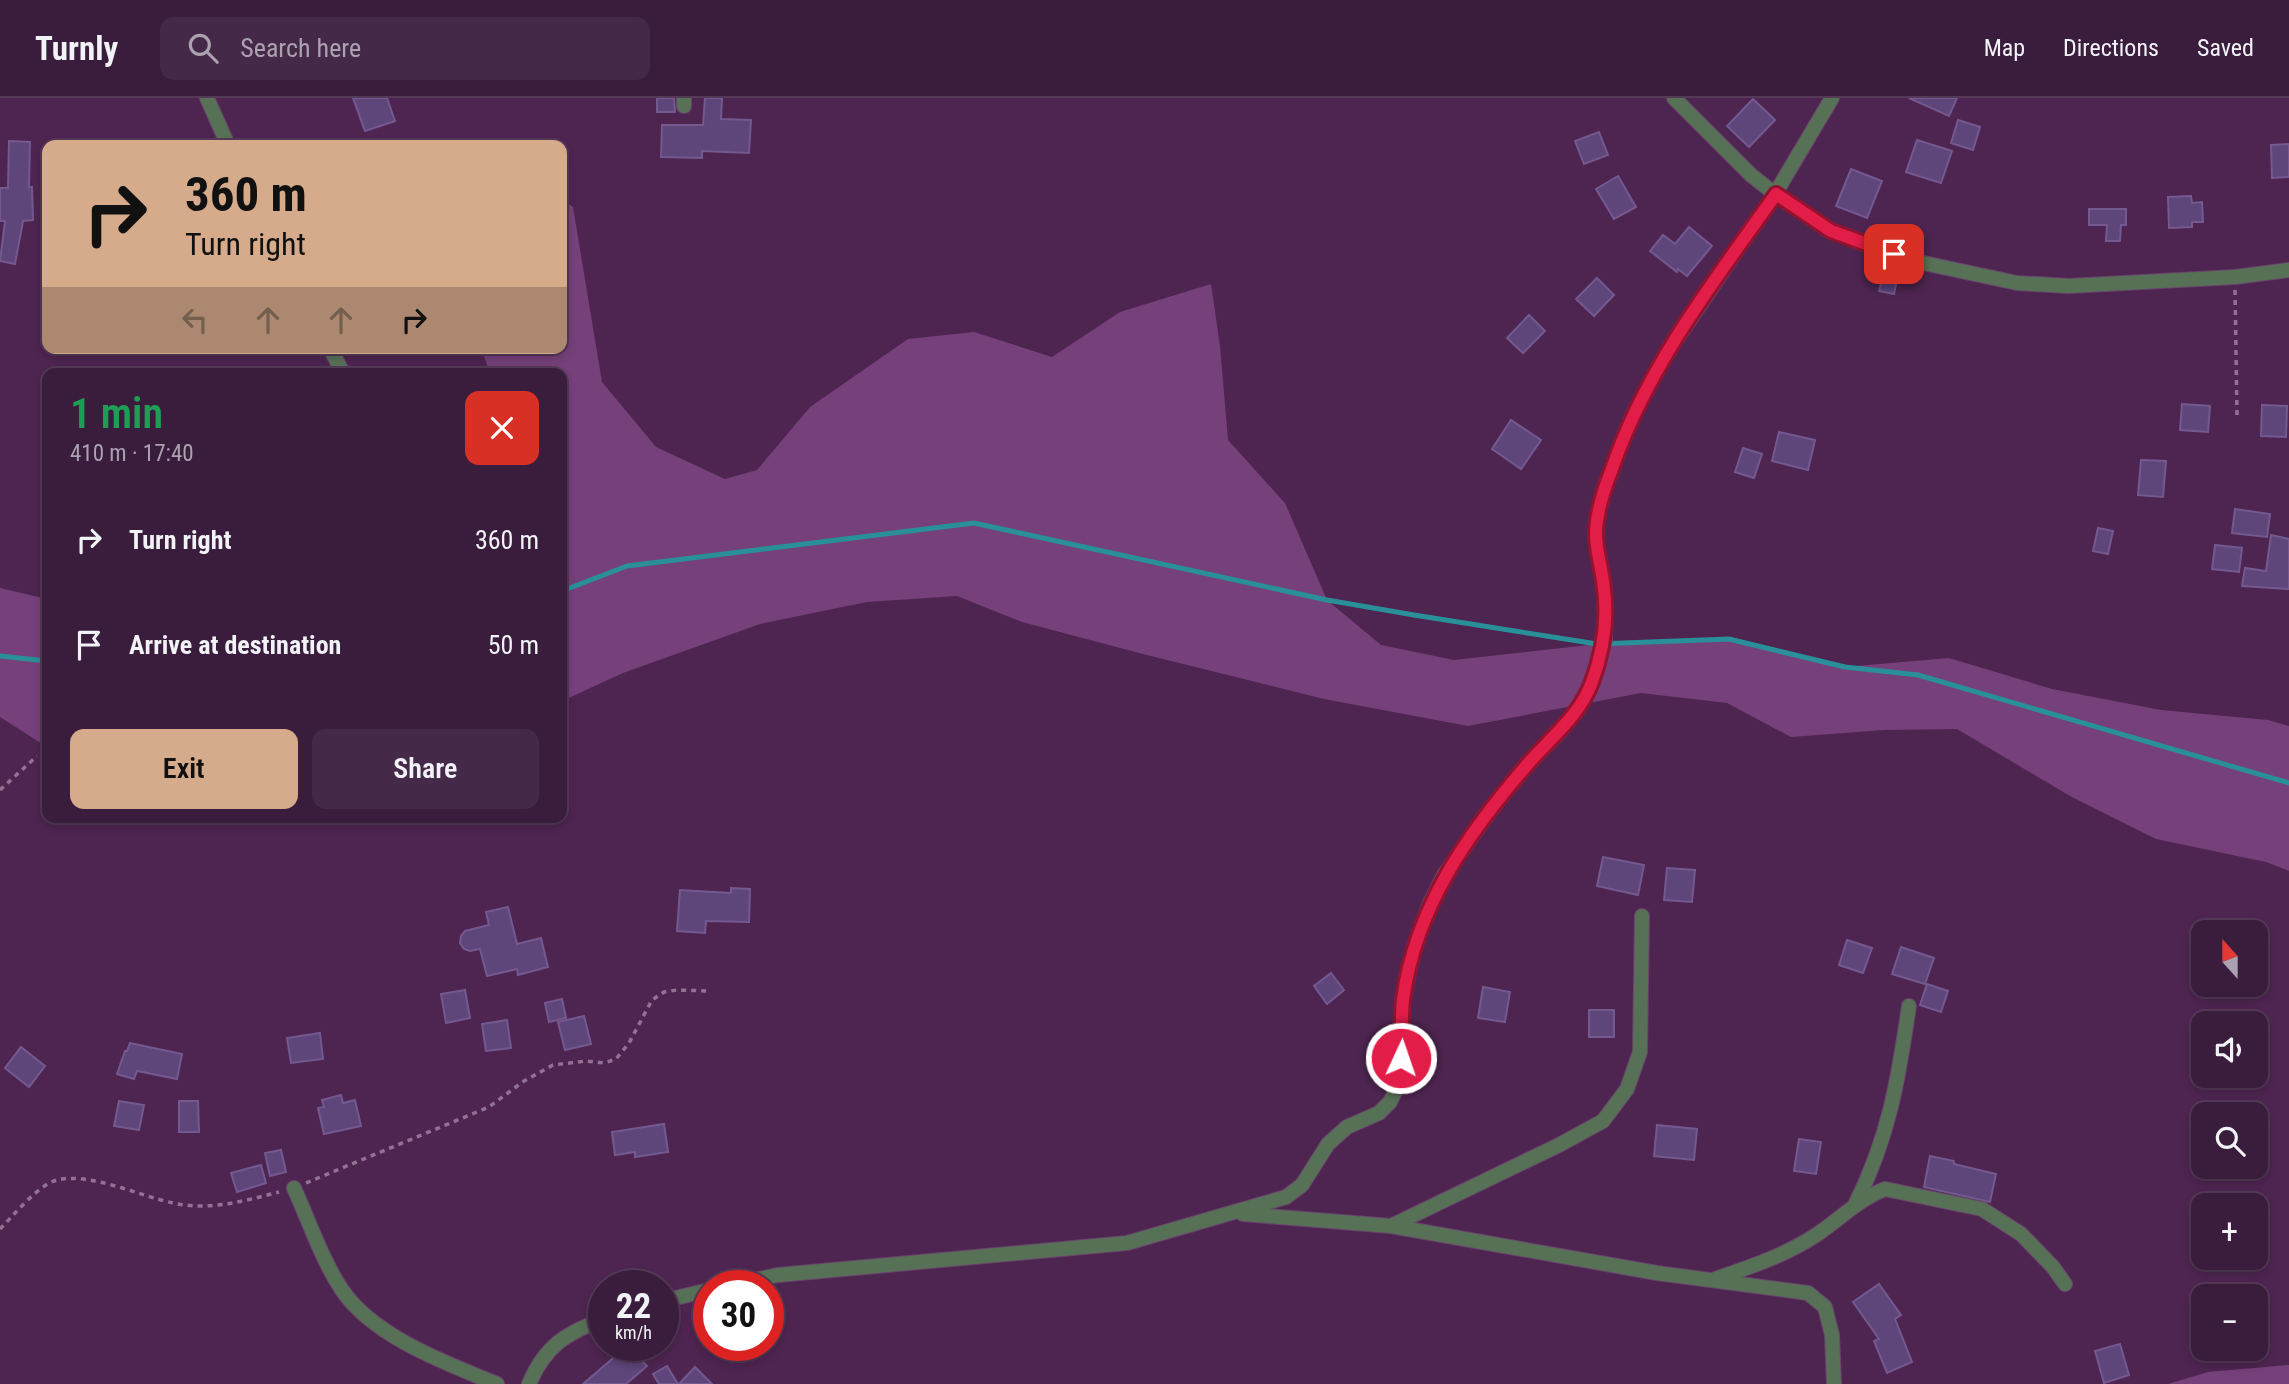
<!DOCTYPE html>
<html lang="en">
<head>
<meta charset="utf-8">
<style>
  body { margin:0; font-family:"Roboto Condensed",sans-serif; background:#452948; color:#f1f3f6; height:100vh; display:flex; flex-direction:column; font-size:26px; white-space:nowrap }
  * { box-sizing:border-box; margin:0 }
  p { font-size:23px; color:#aba1b0 }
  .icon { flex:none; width:38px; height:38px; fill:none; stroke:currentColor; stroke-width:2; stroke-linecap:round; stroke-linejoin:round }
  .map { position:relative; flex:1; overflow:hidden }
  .side { position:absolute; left:42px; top:270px; width:525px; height:455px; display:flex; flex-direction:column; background:#3a1c3d; border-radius:14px; box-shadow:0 4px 10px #0003,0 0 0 2px #543a57 }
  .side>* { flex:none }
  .top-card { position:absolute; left:42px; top:42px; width:525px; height:214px; border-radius:14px; box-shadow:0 4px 10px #0003,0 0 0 2px #543a57; background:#d6ab8b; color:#111; overflow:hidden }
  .needle { width:46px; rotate:339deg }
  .fabs { position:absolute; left:2191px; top:822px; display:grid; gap:14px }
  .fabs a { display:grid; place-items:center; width:77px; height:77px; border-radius:14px; background:#3a1c3d; box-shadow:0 4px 10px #0003,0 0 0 2px #543a57; font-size:35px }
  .speed { position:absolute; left:588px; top:1172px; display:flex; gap:14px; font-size:35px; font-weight:700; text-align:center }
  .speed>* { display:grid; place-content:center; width:91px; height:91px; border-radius:50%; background:#3a1c3d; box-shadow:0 4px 10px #0003,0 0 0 2px #543a57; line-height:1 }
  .speed small { font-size:18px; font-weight:400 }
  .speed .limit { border:10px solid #d22; background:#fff; color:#111 }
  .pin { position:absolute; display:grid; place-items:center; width:60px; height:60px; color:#fff; margin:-30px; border-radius:14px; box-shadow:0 4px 10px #0006 }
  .me { position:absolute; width:77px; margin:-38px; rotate:3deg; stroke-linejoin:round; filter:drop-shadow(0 0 5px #0008) }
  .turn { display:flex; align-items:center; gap:24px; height:147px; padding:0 28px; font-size:32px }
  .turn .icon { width:91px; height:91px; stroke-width:2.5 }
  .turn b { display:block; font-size:49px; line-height:60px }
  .lanes { display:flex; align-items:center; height:66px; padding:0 28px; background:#0003; justify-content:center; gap:35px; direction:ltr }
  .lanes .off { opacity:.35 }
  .round { display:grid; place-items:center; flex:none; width:74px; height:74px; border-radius:14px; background:#452948 }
  .head { display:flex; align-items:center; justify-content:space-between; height:119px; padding:0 28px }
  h1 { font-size:42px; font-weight:600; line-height:52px; color:#1e9e55 }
  .button { display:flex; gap:14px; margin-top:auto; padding:14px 28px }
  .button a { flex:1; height:80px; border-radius:14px; background:#d6ab8b; color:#111; font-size:28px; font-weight:600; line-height:80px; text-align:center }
  .button a+a { background:#452948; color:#f1f3f6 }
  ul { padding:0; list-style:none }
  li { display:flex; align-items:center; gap:21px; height:105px; padding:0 28px }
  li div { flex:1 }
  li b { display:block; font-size:26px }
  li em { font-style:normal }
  header { display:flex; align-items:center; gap:42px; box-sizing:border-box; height:98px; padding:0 35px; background:#3a1c3d; border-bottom:2px solid #543a57 }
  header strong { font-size:33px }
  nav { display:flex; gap:38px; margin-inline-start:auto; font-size:24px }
  .search { width:490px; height:63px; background:#452948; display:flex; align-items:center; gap:18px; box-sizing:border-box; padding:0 24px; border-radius:14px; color:#aba1b0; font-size:26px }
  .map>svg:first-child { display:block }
  .green { fill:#76407a }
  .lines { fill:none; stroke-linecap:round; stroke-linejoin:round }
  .stream { stroke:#29909a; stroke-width:5 }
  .building { fill:#5e457a; stroke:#735990; stroke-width:2 }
  .minor-casing { stroke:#69436c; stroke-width:16 }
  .path { stroke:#927194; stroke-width:3.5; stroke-dasharray:5 5; stroke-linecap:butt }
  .minor { stroke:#577157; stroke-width:14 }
  .route-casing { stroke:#92132f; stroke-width:18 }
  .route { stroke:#e11d48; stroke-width:12 }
</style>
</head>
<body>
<header>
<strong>Turnly</strong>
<div class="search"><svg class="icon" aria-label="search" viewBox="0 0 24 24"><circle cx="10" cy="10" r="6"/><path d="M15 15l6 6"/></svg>Search here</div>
<nav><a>Map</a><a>Directions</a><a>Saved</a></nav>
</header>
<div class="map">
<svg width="2289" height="1286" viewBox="0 0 2289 1286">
  <rect width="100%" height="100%" fill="#4e2551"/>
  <g class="green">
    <path d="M562,101L573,109L602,284L656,349L725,381L757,372L810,309L908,241L974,234L1052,259L1120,214L1211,186L1220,248L1228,342L1285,405L1327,502L1381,547L1454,562L1597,546L1729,541L1845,569L1949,560L2052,591L2161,612L2268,622L2289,628V773L2266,764L2156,741L2070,698L1957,631L1884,632L1791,639L1727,605L1641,595L1468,628L1324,601L1143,556L1022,524L957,498L867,504L760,526L623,575L562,603V275H490L481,250H562Z"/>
    <path d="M0,490L47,501V649L0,619Z"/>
    <path d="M2289,1267V1286H2168L2208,1274Z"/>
  </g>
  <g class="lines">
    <g class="stream">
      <path d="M562,493L627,468L974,425L1327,502L1414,517L1597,546L1729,541L1845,569L1918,577L2289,685"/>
      <path d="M0,558L47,563"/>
    </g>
  </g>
  <g class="building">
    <path d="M353,0H387L395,23L365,33Z"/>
    <path d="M657,0H674L675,14H657Z"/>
    <path d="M705,0H722L721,21L751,22L749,55L702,53V60L661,59L662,27H703Z"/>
    <path d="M1909,0H1957L1949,18Z"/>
    <path d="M1753,1L1775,22L1749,49L1727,28Z"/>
    <path d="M1958,22L1980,29L1973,52L1951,45Z"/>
    <path d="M1599,34L1608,57L1584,66L1575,43Z"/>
    <path d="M1917,42L1952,53L1941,85L1906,74Z"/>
    <path d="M9,43L30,44L29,89H32L33,122L23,123L15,166L0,163L5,123H0V90H8Z"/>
    <path d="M2289,46V79L2272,80L2271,47Z"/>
    <path d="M1851,71L1882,83L1867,120L1836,108Z"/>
    <path d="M1618,78L1636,109L1614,121L1596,91Z"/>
    <path d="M2191,98L2192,105L2202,104L2203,124H2192V129L2169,130L2168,99Z"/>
    <path d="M2089,111H2126V127H2121L2120,143H2106L2107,127H2089Z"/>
    <path d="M1689,129L1712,148L1687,178L1678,171L1677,174L1650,153L1663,137L1675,146Z"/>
    <path d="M1883,178L1897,182L1894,196L1879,193Z"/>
    <path d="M1597,180L1614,197L1594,218L1576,201Z"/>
    <path d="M1529,217L1545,233L1523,255L1507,240Z"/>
    <path d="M2182,306L2210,308L2208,334L2180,332Z"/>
    <path d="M2262,307L2287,308L2286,339L2261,338Z"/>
    <path d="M1511,322L1541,342L1521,371L1492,351Z"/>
    <path d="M1779,334L1815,342L1808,372L1772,363Z"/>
    <path d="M1743,350L1762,356L1754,380L1735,374Z"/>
    <path d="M2141,362L2166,363L2163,399L2138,397Z"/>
    <path d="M2235,411L2270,416L2267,439L2232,435Z"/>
    <path d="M2098,430L2113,433L2108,456L2093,453Z"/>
    <path d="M2271,437L2289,441V491L2242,488L2245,470L2266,473Z"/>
    <path d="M2215,447L2242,450L2239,474L2212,471Z"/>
    <path d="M1603,759L1644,767L1638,797L1597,788Z"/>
    <path d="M1667,770L1695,772L1692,804L1664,802Z"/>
    <path d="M731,790L750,791L749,824L706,823L705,835L677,833L680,792L731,795Z"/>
    <path d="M508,809L517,846L541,840L548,869L518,877L517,871L487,878L480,851L470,853L464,851L460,845L461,838L465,833L489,827L486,814Z"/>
    <path d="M1847,842L1872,850L1863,875L1839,867Z"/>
    <path d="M1901,849L1934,860L1925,886L1892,876Z"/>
    <path d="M1331,875L1344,892L1327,906L1314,888Z"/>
    <path d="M1927,886L1948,893L1941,914L1920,907Z"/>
    <path d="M1483,889L1510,894L1505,924L1478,920Z"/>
    <path d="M465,892L470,920L446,925L441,896Z"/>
    <path d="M562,901L566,920L549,924L545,905Z"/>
    <rect x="1589" y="912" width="25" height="27"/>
    <path d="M584,918L591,946L565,952L558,924Z"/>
    <path d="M507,922L511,950L486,953L482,926Z"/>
    <path d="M320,935L323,961L291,965L287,940Z"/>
    <path d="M130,945L182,956L177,981L137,973L134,981L117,976L125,953H127Z"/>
    <path d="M21,949L45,968L29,989L5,970Z"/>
    <path d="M341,997L343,1005L355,1002L361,1028L324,1036L318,1010L324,1009L322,1002Z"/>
    <path d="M119,1003L144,1007L139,1032L114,1028Z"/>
    <path d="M179,1003H198L199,1034H179Z"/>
    <path d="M664,1026L668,1054L635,1059V1054L615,1057L612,1034Z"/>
    <path d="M1657,1027L1697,1031L1694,1062L1654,1058Z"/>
    <path d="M1799,1041L1821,1044L1816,1076L1794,1073Z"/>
    <path d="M281,1052L286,1074L270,1078L265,1055Z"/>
    <path d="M1930,1058L1954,1063V1066L1996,1076L1990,1104L1924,1089Z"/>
    <path d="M261,1067L266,1085L237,1094L231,1075Z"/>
    <path d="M1879,1186L1901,1217L1895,1221L1912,1264L1887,1275L1874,1243L1879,1241L1853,1204Z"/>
    <path d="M2120,1246L2129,1277L2104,1285L2095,1253Z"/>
    <path d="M627,1248L647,1268L626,1286H583Z"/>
    <path d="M667,1268L678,1286H659L653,1276Z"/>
    <path d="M695,1269L712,1286H679Z"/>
  </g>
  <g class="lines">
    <defs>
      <g id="minor">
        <path d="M207,0L228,47"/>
        <path d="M684,0V8"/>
        <path d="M1674,0L1751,77L1775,96L1831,133L1914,163L2017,185L2069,188L2235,179L2289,172"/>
        <path d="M330,250L343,275"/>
        <path d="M294,1090C309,1123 322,1162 342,1192C374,1239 446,1265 497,1286"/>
        <path d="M1855,1107C1889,1039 1898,983 1909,908"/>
        <path d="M1243,1116L1391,1128L1657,1175L1808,1195L1825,1209L1832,1237L1834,1286"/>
        <path d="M1391,1128L1559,1047L1603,1023L1627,991L1640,954L1642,818"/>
        <path d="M1715,1181C1750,1169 1786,1157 1816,1137C1840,1121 1859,1101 1885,1091L1982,1111L2021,1136L2053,1169L2065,1186"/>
        <path d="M727,1188L778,1177L1127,1145L1286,1099L1302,1087L1328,1046L1347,1029L1379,1015L1390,1004L1397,990L1401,960L1403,901L1417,840L1430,805L1444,777L1498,703L1528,666L1557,637L1578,611L1592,586L1605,541L1604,491L1598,459L1596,425L1603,394L1630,323L1660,266L1775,96L1832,0"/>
        <path d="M663,1203L709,1192"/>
        <path d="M529,1286C545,1248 566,1235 604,1221"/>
      </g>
    </defs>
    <use href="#minor" class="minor-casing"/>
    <g class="path">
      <path d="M2235,192L2237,317"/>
      <path d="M0,692L37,658"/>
      <path d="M306,1085L489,1009L524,983L553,967L586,963L604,965L616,961L629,945L652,902L664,894L677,892L708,893"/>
      <path d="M0,1131C14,1117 38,1087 57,1082C90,1074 140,1098 173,1105C210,1113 244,1103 279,1094"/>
    </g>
    <use href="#minor" class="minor"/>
  </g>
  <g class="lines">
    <defs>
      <path id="route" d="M1401,960C1402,941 1401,921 1403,902C1415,810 1468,735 1527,667C1550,640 1579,619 1592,584C1603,554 1608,523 1604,491C1602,468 1593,445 1597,423C1600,400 1609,379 1617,357C1653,261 1717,179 1776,96L1831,133L1894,156"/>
    </defs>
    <use href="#route" class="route-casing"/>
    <use href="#route" class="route"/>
  </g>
</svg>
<div class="fabs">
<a><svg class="needle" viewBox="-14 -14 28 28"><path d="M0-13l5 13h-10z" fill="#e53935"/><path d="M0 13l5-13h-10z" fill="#aba1b0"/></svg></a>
<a><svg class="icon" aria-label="sound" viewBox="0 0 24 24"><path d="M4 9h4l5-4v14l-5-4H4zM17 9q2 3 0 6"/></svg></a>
<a><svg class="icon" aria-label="search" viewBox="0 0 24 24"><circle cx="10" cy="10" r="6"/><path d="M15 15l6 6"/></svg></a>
<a>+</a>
<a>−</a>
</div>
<div class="speed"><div>22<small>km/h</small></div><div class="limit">30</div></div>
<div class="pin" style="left:1894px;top:156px;background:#d93025"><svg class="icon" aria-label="arrive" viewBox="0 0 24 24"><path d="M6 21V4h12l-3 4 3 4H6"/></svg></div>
<svg class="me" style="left:1401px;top:960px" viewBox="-20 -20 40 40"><circle r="17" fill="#e11d48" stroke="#fff" stroke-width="3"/><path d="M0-11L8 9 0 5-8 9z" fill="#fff"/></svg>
<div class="top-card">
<div class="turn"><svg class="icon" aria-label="right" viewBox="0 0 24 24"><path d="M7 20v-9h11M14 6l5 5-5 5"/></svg><div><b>360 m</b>Turn right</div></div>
<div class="lanes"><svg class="icon off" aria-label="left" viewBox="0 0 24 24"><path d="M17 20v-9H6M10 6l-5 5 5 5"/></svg><svg class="icon off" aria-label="ahead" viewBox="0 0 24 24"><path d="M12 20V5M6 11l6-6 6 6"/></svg><svg class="icon off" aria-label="ahead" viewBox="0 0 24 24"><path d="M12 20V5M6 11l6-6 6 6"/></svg><svg class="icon" aria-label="right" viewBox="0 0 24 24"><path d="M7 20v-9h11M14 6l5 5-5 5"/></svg></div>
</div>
<section class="side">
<div class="head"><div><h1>1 min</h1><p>410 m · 17:40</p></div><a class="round" style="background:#d93025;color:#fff"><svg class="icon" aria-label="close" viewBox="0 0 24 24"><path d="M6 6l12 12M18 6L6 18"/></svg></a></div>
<ul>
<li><svg class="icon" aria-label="right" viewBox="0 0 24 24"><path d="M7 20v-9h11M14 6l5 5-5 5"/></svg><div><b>Turn right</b></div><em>360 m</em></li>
<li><svg class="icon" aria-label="arrive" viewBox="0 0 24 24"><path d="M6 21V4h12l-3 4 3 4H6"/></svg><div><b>Arrive at destination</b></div><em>50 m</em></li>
</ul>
<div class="button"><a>Exit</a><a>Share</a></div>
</section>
</div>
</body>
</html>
